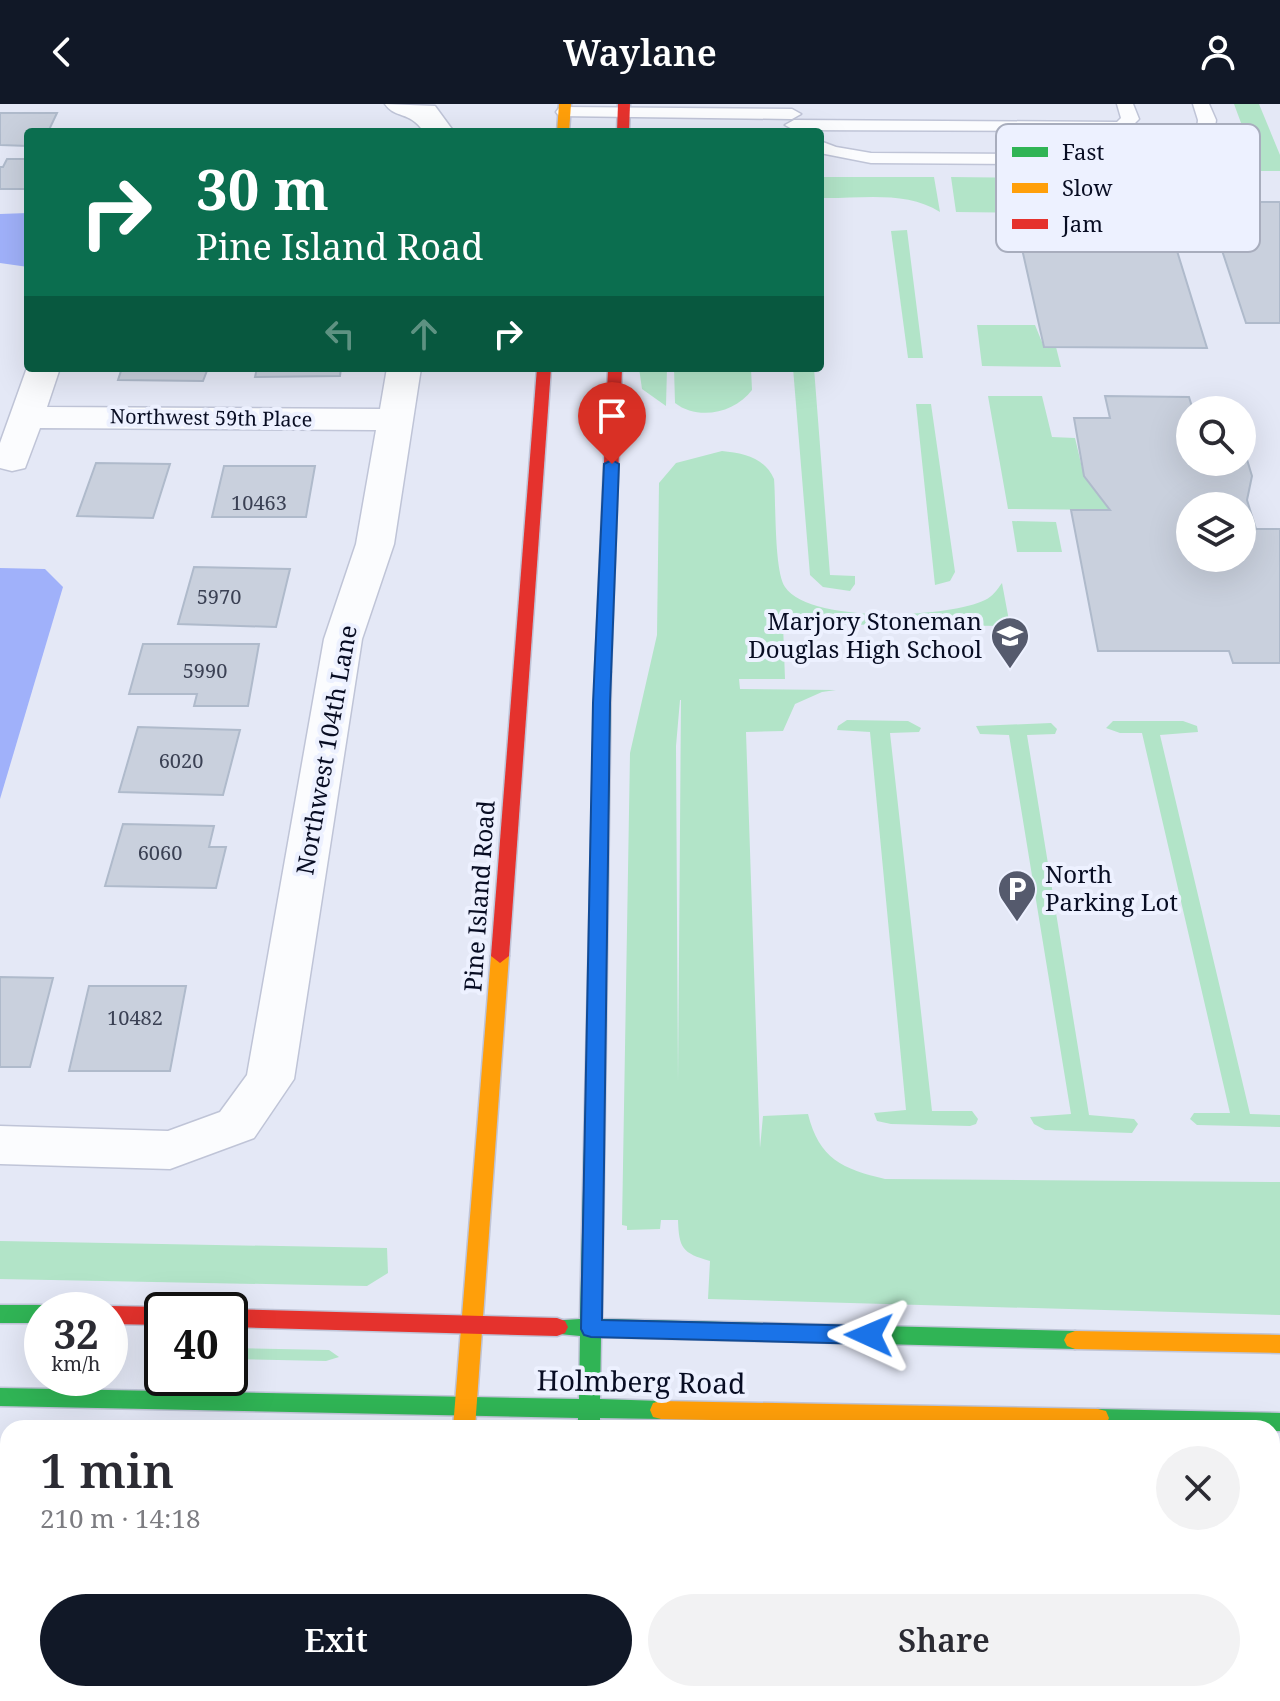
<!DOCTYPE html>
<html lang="en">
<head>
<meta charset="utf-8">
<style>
  body { margin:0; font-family:"Noto Serif",serif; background:#f2f2f3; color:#2b2b33; height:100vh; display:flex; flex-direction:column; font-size:30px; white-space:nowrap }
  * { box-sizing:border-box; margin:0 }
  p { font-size:26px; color:#7c7c81 }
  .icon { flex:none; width:44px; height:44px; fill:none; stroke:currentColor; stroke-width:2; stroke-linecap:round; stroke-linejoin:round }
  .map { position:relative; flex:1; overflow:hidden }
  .drawer { position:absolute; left:0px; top:1316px; width:1280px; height:282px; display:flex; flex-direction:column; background:#fff; border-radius:24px 24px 0 0; box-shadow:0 8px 32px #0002 }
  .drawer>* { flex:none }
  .banner { position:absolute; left:24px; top:24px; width:800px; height:244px; border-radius:8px; box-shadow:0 8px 32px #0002; background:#0b6e4f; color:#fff; overflow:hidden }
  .controls { position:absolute; left:1176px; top:292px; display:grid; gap:16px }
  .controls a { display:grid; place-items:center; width:80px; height:80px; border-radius:50%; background:#fff; box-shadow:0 8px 32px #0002; font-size:40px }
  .speed { position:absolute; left:24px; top:1188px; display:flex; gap:16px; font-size:40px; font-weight:700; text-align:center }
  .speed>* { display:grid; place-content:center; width:104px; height:104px; border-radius:50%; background:#fff; box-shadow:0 8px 32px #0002; line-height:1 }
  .speed small { font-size:20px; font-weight:400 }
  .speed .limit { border:4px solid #111; border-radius:12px; background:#fff; color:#111 }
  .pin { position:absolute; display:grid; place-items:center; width:68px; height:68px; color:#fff; margin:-82px -34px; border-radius:50% 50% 50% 0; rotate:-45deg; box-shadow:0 0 8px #0007 }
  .pin .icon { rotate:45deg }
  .me { position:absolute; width:88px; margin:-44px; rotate:271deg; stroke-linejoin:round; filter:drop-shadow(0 0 6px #0008) }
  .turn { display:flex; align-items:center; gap:28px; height:168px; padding:0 40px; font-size:36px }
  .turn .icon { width:104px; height:104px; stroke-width:2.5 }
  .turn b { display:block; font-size:56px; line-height:68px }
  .lanes { display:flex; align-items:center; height:76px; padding:0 40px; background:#0003; justify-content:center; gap:40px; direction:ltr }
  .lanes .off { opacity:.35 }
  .round { display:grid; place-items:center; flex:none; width:84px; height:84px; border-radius:42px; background:#f2f2f3 }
  .overview { display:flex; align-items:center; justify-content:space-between; height:136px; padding:0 40px }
  h1 { font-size:48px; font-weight:600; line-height:60px }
  .cta { display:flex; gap:16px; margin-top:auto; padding:16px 40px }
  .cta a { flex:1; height:92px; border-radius:48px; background:#111827; color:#fff; font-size:32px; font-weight:600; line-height:92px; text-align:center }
  .cta a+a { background:#f2f2f3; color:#2b2b33 }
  header { display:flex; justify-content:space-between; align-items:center; height:104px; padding:0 40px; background:#111827; color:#fff; font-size:36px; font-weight:600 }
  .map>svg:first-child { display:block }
  .green { fill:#b2e4c8; fill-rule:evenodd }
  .water { fill:#a0b1fa }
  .building { fill:#c9d0dd; stroke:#afbacb; stroke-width:2; fill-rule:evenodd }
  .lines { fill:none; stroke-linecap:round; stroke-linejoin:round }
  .lane-casing { stroke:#bfc4d7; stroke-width:3 }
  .street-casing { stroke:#bfc4d7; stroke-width:3 }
  .fast-casing { stroke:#bfc4d7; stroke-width:3 }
  .slow-casing { stroke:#bfc4d7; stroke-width:3 }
  .jam-casing { stroke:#bfc4d7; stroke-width:3 }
  .lane { fill:#fbfcfe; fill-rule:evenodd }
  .street { fill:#fbfcfe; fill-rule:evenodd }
  .fast { fill:#30b455; fill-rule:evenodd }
  .slow { fill:#ff9f0a; fill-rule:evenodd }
  .jam { fill:#e5322d; fill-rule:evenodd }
  .route { fill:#1a73e8; stroke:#114b97; stroke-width:2 }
  .labels { text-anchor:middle; stroke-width:8; stroke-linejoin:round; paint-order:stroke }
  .far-street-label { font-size:20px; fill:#080d23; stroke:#edf1ff }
  .number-label { font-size:20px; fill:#3b4154 }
  .poi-label { font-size:24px; fill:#080d23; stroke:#edf1ff; text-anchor:end }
  .street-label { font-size:24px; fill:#080d23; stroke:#edf1ff }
  .near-street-label { font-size:28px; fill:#080d23; stroke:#edf1ff }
  .key { fill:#edf1ff; stroke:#a8adbd; stroke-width:2 }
  .key-label { font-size:22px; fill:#080d23 }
</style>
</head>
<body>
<header><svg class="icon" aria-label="back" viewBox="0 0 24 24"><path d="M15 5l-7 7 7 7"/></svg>Waylane<svg class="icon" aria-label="person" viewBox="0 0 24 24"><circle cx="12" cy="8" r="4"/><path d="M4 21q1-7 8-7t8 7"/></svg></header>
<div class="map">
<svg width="1280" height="1597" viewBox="0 0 1280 1597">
  <rect width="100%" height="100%" fill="#e4e8f6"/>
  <g class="green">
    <path d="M1234,0H1259L1280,51V67H1238L1249,98L1184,99L1174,68C1202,68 1228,59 1244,35V27Z"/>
    <path d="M820,73H934L940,108C906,86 859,95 820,94Z"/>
    <path d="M951,73L1037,74L1045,109L956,108Z"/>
    <path d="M907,126L923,254H908L891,127Z"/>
    <path d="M977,221H1035L1044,243H1056L1061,263L982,262Z"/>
    <path d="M639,264H667L666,302L642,285Z"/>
    <path d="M674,264H751L752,286C735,309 698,317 675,299Z"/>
    <path d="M793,264H814L830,471L855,472V480L850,487L823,483L810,471Z"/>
    <path d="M988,292H1042L1052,333L1075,334L1084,372L1110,406L1008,405Z"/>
    <path d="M916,300H931L955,468L950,477L935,481Z"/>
    <path d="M722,347C744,349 765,354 774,375C776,398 774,467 785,483C809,520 949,514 985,496C992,493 997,486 1002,479L1010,522L783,520L785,575H739L740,585L836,586L822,588L795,600L783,627L746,628L760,1044L763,1012L808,1010C819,1055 843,1065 885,1075L1280,1078V1211L708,1195L710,1157C682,1149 679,1144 678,1116H661L660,1125L627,1126V1122L622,1121L630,649L657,531L659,379L676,359ZM680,596H681L678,979L676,642Z"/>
    <path d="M1012,417L1056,418L1062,448H1017Z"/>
    <path d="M847,616L908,617L921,624L919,628L890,629L932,1007H972L978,1015L976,1020L970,1022L891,1020L877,1017L874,1009L906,1006L870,628L837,626L838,622Z"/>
    <path d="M1113,617H1183L1197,622L1198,628L1160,631L1250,1010L1280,1011V1023L1197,1021L1190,1015L1194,1009H1230L1142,629H1120L1106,624Z"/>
    <path d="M1051,619L1057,625L1055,630L1027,631L1089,1011L1134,1015L1138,1020L1132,1029L1045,1026L1034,1020L1030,1013L1071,1010L1009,631L980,630L976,622Z"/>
    <path d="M0,1137L387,1144L388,1169L367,1182L0,1175Z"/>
    <path d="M230,1244L329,1246L339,1253L326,1257L230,1255Z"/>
  </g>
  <g class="water">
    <path d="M28,109V163L0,159V110Z"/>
    <path d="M0,464L45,465L63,483L0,695Z"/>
  </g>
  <g class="building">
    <path d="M0,9H57L48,28H28V42L0,41Z"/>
    <path d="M7,55H28V85H0V63H3Z"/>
    <path d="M1206,98H1280V219H1246Z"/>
    <path d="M1165,108L1207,244L1044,243L1014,109Z"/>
    <path d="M122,264H208L203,277L118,276Z"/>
    <path d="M257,264H341L340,272L255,273Z"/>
    <path d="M1105,292L1189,293L1193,306H1190V358H1242V339L1252,372L1247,396L1256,425H1280V559H1233L1229,547H1098L1071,406H1110L1084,372L1074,314H1110ZM1190,402H1242V454H1190Z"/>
    <path d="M96,359L170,360L153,414L77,412Z"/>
    <path d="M224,362H315L306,413H212Z"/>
    <path d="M194,463L290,465L276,523L178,520Z"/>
    <path d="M143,540H259L248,602H194L197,590H129Z"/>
    <path d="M138,623L240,626L223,691L119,688Z"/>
    <path d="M123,720L214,722L209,743H226L216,784L105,782Z"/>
    <path d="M0,873L53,874L30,963H0Z"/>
    <path d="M89,882H186L170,967H69Z"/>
  </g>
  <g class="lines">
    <defs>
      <g id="lane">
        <path d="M1117,0H1133L1139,15L1127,27L794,26L785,21L794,16L1117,18L1121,14Z"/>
        <path d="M1193,0H1209L1216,16L1213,36L1194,51L1159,61L871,59L820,49V37L836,43L871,49L1158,51L1182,43L1196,34L1198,16Z"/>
        <path d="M565,3L792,5L801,10L792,15L559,12L556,8L559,4Z"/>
      </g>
      <g id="street">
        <path d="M385,0L435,2L454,28H424C409,6 395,15 385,0Z"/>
        <path d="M28,261V264H60L47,303L380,305L387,264H421L394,440L362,535L294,975L254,1034L170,1065L0,1060V1022L168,1027L220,1008L247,971L324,535L356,440L376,326L40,324L25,364L12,367L0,364V339Z"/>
      </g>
      <g id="fast">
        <path d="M603,563L611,568L602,1215L1075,1227L1083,1230L1086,1236L1083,1242L1075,1245L601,1233L600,1295L661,1297L669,1299L672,1306L669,1313L661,1315L600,1314V1324H578V1314L0,1302V1284L579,1295L580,1232L549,1229L546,1223L549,1217L580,1215L595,568Z"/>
        <path d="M0,1201H42L51,1206H42V1219H0Z"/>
        <path d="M1098,1305L1280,1309V1327H1272V1324L1098,1323L1090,1321L1087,1314L1090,1307Z"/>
        <rect x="569" y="1590" width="24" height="7"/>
      </g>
      <g id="slow">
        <path d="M559,0H571L569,28H557Z"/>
        <path d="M500,845L509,852L475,1324H453L491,852Z"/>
        <path d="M1075,1227L1280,1231V1249L1075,1245L1067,1242L1064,1236L1067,1230Z"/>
        <path d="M661,1297L1098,1305L1106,1307L1109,1314L1106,1321L1098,1323L661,1315L653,1313L650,1306L653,1299Z"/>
        <path d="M435,1590H459L458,1597H434Z"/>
      </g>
      <g id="jam">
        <path d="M618,0H630L629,28H617Z"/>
        <path d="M537,264H551L509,852L500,859L491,852Z"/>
        <path d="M608,264H622L611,568L603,573L595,568Z"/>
        <path d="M110,1202L162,1203L170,1206H162V1221L110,1220V1206H102Z"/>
        <path d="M230,1205L557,1214L565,1217L568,1223L565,1229L557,1232L230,1223Z"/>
      </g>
    </defs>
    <use href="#lane" class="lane-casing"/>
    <use href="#street" class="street-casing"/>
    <use href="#fast" class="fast-casing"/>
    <use href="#slow" class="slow-casing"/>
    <use href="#jam" class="jam-casing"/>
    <use href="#lane" class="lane"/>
    <use href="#street" class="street"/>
    <use href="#fast" class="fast"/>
    <use href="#slow" class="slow"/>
    <use href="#jam" class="jam"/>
  </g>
  <path class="route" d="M612,356L619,360L610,599L602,1216L869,1222L876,1225L880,1231L876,1238L869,1240L591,1233L584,1231L581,1225L593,599L604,360Z"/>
  <defs>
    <symbol id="school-pin" viewBox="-11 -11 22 30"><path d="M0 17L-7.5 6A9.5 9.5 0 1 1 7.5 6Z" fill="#555a6d" stroke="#edf1ff"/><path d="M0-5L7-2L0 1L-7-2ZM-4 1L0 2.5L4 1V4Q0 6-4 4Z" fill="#fff"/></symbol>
    <symbol id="parking-pin" viewBox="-11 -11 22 30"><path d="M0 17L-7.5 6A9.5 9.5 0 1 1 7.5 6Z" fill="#555a6d" stroke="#edf1ff"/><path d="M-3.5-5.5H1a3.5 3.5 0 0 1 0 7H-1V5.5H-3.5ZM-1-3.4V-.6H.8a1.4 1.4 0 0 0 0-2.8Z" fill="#fff"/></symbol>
  </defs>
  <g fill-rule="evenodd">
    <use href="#school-pin" x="988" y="510" width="44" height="60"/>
    <use href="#parking-pin" x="995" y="763" width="44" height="60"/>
  </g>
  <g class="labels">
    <g class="far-street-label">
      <text transform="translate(211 314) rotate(1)" y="7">Northwest 59th Place</text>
    </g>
    <g class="number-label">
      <text x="259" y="406">10463</text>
      <text x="219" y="500">5970</text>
      <text x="205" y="574">5990</text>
      <text x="181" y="664">6020</text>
      <text x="160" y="756">6060</text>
      <text x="135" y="921">10482</text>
    </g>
    <g class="poi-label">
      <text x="982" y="526">Marjory Stoneman<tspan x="982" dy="28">Douglas High School</tspan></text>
      <text x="1045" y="779" text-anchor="start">North<tspan x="1045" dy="28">Parking Lot</tspan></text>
    </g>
    <g class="street-label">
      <text transform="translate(327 646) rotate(-80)" y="8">Northwest 104th Lane</text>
      <text transform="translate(480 792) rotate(-86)" y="8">Pine Island Road</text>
    </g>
    <g class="near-street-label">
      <text transform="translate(641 1278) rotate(1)" y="10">Holmberg Road</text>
    </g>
  </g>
  <rect x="996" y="20" width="264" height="128" rx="12" class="key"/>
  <rect x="1012" y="43" width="36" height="10" fill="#30b455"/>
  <rect x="1012" y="79" width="36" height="10" fill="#ff9f0a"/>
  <rect x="1012" y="115" width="36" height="10" fill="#e5322d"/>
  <g class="key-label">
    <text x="1062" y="56">Fast</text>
    <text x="1062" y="92">Slow</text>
    <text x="1062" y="128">Jam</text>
  </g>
</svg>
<div class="controls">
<a><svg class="icon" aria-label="search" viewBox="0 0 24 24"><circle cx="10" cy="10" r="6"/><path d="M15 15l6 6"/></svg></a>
<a><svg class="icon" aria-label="layers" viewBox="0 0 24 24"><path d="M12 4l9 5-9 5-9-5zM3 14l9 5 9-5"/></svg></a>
</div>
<div class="speed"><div>32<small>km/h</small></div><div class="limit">40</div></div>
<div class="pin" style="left:612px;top:360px;background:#d93025"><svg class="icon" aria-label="arrive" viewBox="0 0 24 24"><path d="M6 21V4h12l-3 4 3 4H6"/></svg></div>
<svg class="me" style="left:869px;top:1231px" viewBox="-20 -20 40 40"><path d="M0-17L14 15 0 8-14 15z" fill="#1a73e8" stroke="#fff" stroke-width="4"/></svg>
<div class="banner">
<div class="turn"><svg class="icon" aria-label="right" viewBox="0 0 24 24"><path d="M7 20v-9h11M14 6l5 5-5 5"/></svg><div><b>30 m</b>Pine Island Road</div></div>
<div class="lanes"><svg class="icon off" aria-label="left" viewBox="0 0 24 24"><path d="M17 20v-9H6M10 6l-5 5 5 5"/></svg><svg class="icon off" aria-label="ahead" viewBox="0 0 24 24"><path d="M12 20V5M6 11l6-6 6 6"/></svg><svg class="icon" aria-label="right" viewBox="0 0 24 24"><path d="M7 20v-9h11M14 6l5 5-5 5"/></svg></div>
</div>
<section class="drawer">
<div class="overview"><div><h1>1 min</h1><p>210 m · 14:18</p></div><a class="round"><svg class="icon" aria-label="close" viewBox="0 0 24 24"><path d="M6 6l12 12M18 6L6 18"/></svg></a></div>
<div class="cta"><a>Exit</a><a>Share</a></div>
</section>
</div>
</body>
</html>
